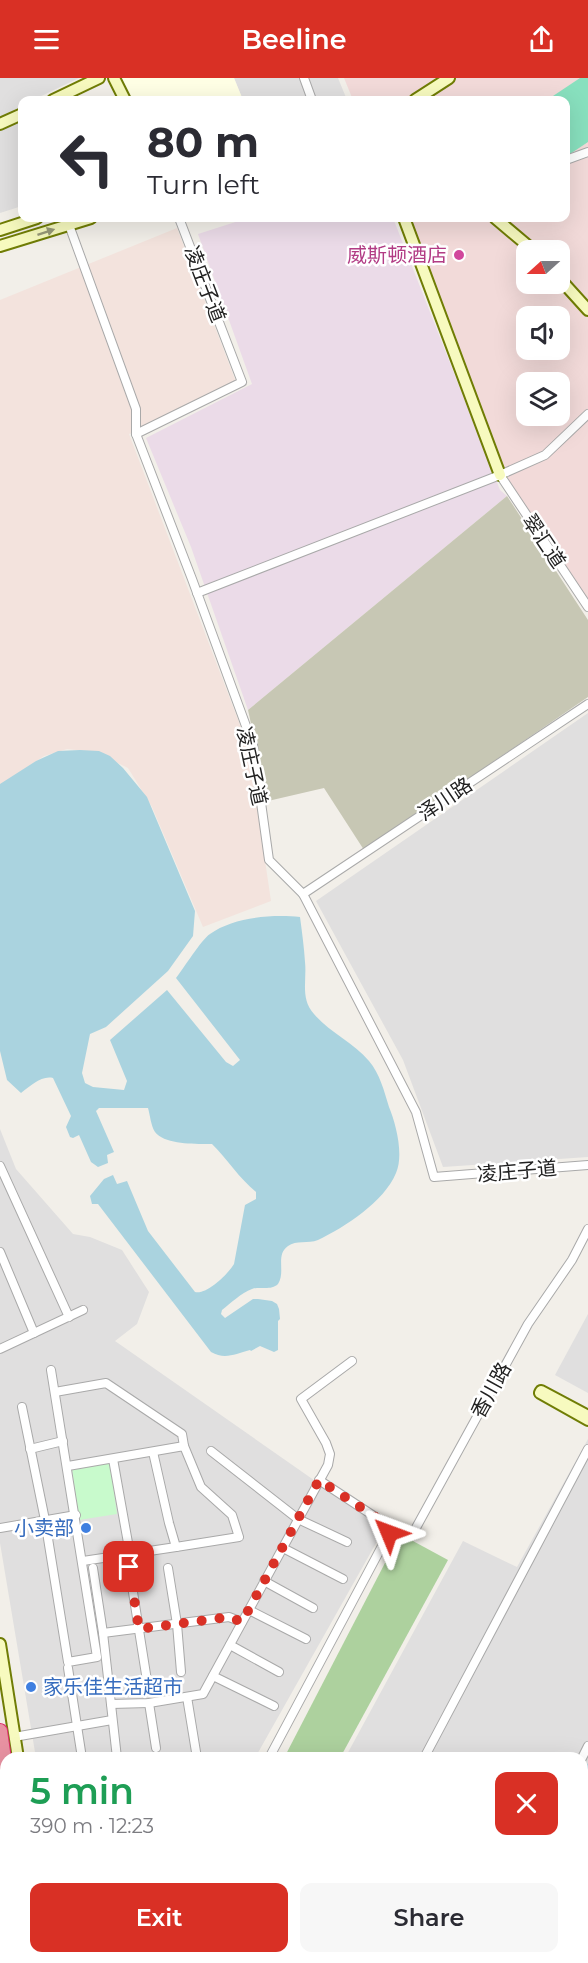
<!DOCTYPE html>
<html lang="en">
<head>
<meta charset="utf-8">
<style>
  body { margin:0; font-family:Montserrat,"Noto Sans SC",sans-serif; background:#f7f7f7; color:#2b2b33; height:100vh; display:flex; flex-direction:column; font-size:22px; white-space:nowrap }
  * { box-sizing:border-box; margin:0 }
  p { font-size:20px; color:#7c7c81 }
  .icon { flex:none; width:33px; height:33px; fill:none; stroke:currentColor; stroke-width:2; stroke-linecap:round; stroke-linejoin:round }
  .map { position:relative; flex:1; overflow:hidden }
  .sheet { position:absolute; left:0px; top:1674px; width:588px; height:212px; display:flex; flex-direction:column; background:#fff; border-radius:18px 18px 0 0; box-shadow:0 6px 24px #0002 }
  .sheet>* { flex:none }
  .top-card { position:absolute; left:18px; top:18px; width:552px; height:126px; border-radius:12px; box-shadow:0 6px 24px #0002; background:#fff; color:#2b2b33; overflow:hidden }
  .needle { width:39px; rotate:249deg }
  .tools { position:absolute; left:516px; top:162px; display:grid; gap:12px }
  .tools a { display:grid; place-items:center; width:54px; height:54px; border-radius:12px; background:#fff; box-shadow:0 6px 24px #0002; font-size:30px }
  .pin { position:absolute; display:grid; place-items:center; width:51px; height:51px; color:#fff; margin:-26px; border-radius:12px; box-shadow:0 3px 9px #0006 }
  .me { position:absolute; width:66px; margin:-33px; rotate:314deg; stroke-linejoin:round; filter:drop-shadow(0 0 4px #0008) }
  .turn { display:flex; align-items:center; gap:21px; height:126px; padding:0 30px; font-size:27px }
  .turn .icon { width:78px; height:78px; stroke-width:2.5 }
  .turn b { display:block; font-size:42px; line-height:51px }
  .round { display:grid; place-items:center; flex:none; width:63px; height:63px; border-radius:12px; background:#f7f7f7 }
  .head { display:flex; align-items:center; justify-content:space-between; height:102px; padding:0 30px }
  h1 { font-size:36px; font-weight:600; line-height:45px; color:#1e9e55 }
  .primary-button { display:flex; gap:12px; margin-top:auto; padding:12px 30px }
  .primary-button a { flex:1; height:69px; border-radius:12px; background:#d93025; color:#fff; font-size:24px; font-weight:600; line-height:69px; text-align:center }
  .primary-button a+a { background:#f7f7f7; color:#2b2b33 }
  header { display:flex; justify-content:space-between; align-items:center; height:78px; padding:0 30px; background:#d93025; color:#fff; font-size:27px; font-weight:600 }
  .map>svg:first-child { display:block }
  .residential { fill:#e0dfdf }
  .commercial { fill:#f2dad9; fill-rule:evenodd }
  .industrial { fill:#ebdbe8 }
  .education { fill:#ffffe5 }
  .military { fill:#f3e3dd }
  .construction { fill:#c7c7b4 }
  .forest { fill:#add19e }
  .park { fill:#c8facc }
  .pitch { fill:#88e0be }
  .water { fill:#aad3df }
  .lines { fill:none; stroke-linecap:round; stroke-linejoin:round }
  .street-casing { stroke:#a9a9a9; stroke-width:10 }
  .secondary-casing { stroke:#707d05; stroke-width:14 }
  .highway-casing { stroke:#dc2a67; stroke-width:16 }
  .street { stroke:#fff; stroke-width:8 }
  .secondary { stroke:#f7fabf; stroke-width:10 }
  .highway { stroke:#e892a2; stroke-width:14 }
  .oneway { fill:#979978 }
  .route { stroke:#d93025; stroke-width:10; stroke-dasharray:0 18 }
  .hotel-dot { fill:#d1479c; stroke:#fff; stroke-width:2 }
  .shop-dot { fill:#3f7fe0; stroke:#fff; stroke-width:2 }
  .labels { text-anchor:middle; stroke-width:5; stroke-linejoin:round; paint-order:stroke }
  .hotel-label { font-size:20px; fill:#b23c85; stroke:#fff; text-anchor:end }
  .street-label { font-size:20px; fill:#222; stroke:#fff }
  .shop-label { font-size:20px; fill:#366cbe; stroke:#fff; text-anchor:end }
</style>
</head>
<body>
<header><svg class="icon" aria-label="menu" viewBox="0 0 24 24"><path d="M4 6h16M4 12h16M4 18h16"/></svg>Beeline<svg class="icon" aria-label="share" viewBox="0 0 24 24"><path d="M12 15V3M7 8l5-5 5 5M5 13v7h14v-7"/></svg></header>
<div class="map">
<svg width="588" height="1885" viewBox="0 0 588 1885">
  <rect width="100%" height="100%" fill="#f2efe9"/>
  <g class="residential">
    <path d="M0,0H79L33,22H22V28L0,39Z"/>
    <path d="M234,0H338L347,22H243Z"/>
    <path d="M22,41V128L0,135V51Z"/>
    <path d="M588,635V1079L443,1089L403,982L316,823Z"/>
    <path d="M0,1051L16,1091L73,1156L90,1159L122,1172L149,1214L137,1246L115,1263L384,1451L255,1680H36L0,1465Z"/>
    <path d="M588,1236V1315L555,1297Z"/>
    <path d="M588,1361V1885H234L237,1880H582V1680H345L463,1463L517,1489Z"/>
    <path d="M50,1880H167L164,1885H51Z"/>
  </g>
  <path class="commercial" d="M344,0H588V529L504,405L399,140H566V22H353ZM526,172H560V206H526ZM526,238H560V272H526ZM526,304H560V338H526Z"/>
  <path class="industrial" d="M248,140H393L500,412L507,418L248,632L191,469L146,360L252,306L198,156Z"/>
  <path class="education" d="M122,0H234L243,22H133Z"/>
  <path class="military" d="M177,150L236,304L129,356L248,668L271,823L203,849L152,729L128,690L95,674L67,671L44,678L0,707V222Z"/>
  <path class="construction" d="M507,418L588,542V619L364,772L324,710L268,723L248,632Z"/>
  <g class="forest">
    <path d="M400,1456L448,1482L340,1680H284Z"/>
    <path d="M181,1880H232L229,1885H178Z"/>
  </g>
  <path class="park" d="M110,1385L117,1436L79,1442L72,1391Z"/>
  <path class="pitch" d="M580,0H588V64L570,76L566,70V22H547Z"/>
  <g class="water">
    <path d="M80,672L99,673L110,678L123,690L147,719L195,833L193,858L168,893L106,949L90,956L82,995L85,1005L93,1009L124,1012L127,1003L110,962L167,912L226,984L233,988L240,982L176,900C184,890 201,862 210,856C233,839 273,836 300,839C302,854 304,869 305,884C307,902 300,921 314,936C329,954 354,965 369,983C380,996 384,1013 389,1029C396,1046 404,1077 396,1095C384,1124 345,1149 318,1162C308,1166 296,1162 288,1168C275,1177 286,1194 278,1206C271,1213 260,1208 252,1211C241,1215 231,1225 222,1232L221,1236L225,1240L253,1221H258L272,1223L277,1226L279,1231L280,1241L278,1243V1272L274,1274L260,1268L251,1273L250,1272C235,1276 225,1282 211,1274L98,1126H92L90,1118L104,1101L113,1097L117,1106L127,1103L148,1153L195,1214C207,1217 228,1196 234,1186L245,1127L256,1121V1114C239,1100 228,1082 212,1066C197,1066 165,1067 155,1054C151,1048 150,1037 148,1030H99L96,1033L114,1074L107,1077L108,1085L98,1089L91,1084L79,1057L73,1060L70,1059L66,1049L71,1038L53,1000C42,997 30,1008 21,1015L7,1002L0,973V706L36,683L58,673Z"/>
    <path d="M588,1685V1793L582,1804V1697Z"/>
    <path d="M582,1851L588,1854V1878L584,1885H482L485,1880H582Z"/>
  </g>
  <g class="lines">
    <defs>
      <g id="street">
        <path d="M304,0L312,22"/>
        <path d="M566,82L588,74"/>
        <path d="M179,140L242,304L136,356L192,501L253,667L269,782L303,816L416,1034L434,1099L588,1087"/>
        <path d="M69,147L136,331V356"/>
        <path d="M500,397L588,529"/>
        <path d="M197,515L500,397L545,377L588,336"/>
        <path d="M303,816L588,626"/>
        <path d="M0,1088L69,1239"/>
        <path d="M0,1174L34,1255"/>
        <path d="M0,1271L83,1232"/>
        <path d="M55,1314L106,1305L182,1356L184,1368"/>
        <path d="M22,1329L45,1442L68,1584L97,1579L51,1292"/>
        <path d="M30,1371L63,1363"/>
        <path d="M211,1373L298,1441L347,1464"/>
        <path d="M113,1381L130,1476"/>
        <path d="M68,1388L184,1368L201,1409L232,1437L239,1459L176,1469"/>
        <path d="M0,1450L76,1437"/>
        <path d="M389,1455L412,1457L528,1246L572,1182L588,1151"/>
        <path d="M283,1470L343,1501"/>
        <path d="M83,1483L176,1469L169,1445L153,1374"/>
        <path d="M129,1489L148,1609"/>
        <path d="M93,1490L103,1555L117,1680"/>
        <path d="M168,1490L177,1546L181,1594"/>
        <path d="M264,1503L313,1530"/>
        <path d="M249,1532L306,1561"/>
        <path d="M103,1555L229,1539L242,1544"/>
        <path d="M230,1567L279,1594"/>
        <path d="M68,1590L82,1680"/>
        <path d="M213,1598L274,1628"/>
        <path d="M187,1619L197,1680"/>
        <path d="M149,1625L156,1670"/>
        <path d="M111,1626L149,1625L203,1616L328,1387L330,1376L326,1365L301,1321L352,1283"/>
        <path d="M14,1659L112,1642"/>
        <path d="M269,1680L389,1455L386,1446L319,1402"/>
        <path d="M424,1680L588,1371"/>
        <path d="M582,1680L588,1668"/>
        <path d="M62,1880V1885"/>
        <path d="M99,1880L100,1885"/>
        <path d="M134,1880L135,1885"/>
        <path d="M164,1885L167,1880"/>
        <path d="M315,1885L318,1880"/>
        <path d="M473,1885L476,1880"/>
      </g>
      <g id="secondary">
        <path d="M114,0L125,22"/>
        <path d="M53,22L99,0"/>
        <path d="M415,22L449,0"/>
        <path d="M0,46L22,36"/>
        <path d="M404,140L500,397"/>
        <path d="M495,140L533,172"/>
        <path d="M0,152L37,140"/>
        <path d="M0,168L91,140"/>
        <path d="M560,201L588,232"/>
        <path d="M588,1338L541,1313L540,1315L588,1342"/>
        <path d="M0,1566L18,1680"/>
        <path d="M41,1880V1885"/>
      </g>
      <g id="highway">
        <path d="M0,1653L6,1695"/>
        <path d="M0,1818L6,1874"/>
        <path d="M25,1880V1885"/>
      </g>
    </defs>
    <use href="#street" class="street-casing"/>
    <use href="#secondary" class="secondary-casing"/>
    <use href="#highway" class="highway-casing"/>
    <use href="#street" class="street"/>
    <use href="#secondary" class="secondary"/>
    <use href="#highway" class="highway"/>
  </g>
  <defs><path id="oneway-solid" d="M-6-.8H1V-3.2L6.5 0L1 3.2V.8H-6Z" transform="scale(1.5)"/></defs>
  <use class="oneway" href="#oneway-solid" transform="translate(46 154) rotate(-18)"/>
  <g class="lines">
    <path class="route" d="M129,1489L139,1551L229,1539L242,1544L319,1402L386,1446L389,1455"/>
  </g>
  <circle class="hotel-dot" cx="459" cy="177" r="6"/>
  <g class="shop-dot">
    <circle cx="86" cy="1450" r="6"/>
    <circle cx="31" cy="1609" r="6"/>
  </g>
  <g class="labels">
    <g class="hotel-label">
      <text x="447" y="184">威斯顿酒店</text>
    </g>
    <g class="street-label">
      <text transform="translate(205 206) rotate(69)" y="7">凌庄子道</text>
      <text transform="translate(544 463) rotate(56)" y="7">翠汇道</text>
      <text transform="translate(252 688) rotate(78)" y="7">凌庄子道</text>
      <text transform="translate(445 721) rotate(-34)" y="7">泽川路</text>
      <text transform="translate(517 1093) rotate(-5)" y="7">凌庄子道</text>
      <text transform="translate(491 1312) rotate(-61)" y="7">香川路</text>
    </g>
    <g class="shop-label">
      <text x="74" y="1457">小卖部</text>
      <text x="43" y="1616" text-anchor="start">家乐佳生活超市</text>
    </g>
  </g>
</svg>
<div class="tools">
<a><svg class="needle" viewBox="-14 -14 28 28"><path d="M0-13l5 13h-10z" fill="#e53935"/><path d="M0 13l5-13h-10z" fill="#7c7c81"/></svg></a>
<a><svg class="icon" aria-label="sound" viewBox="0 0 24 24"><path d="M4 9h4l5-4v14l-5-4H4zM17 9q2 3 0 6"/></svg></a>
<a><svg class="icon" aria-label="layers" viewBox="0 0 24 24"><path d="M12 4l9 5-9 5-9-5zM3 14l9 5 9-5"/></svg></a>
</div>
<div class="pin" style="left:129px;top:1489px;background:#d93025"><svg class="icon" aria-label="arrive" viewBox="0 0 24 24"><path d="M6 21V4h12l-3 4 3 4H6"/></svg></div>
<svg class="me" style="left:389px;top:1455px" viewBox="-20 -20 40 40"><path d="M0-17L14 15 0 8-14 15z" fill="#d93025" stroke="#fff" stroke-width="4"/></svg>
<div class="top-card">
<div class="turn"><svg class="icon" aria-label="left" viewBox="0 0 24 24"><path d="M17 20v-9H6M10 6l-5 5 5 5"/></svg><div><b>80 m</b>Turn left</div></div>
</div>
<section class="sheet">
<div class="head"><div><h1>5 min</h1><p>390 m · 12:23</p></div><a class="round" style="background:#d93025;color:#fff"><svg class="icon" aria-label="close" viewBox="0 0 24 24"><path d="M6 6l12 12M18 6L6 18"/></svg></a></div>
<div class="primary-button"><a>Exit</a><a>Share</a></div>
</section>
</div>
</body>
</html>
